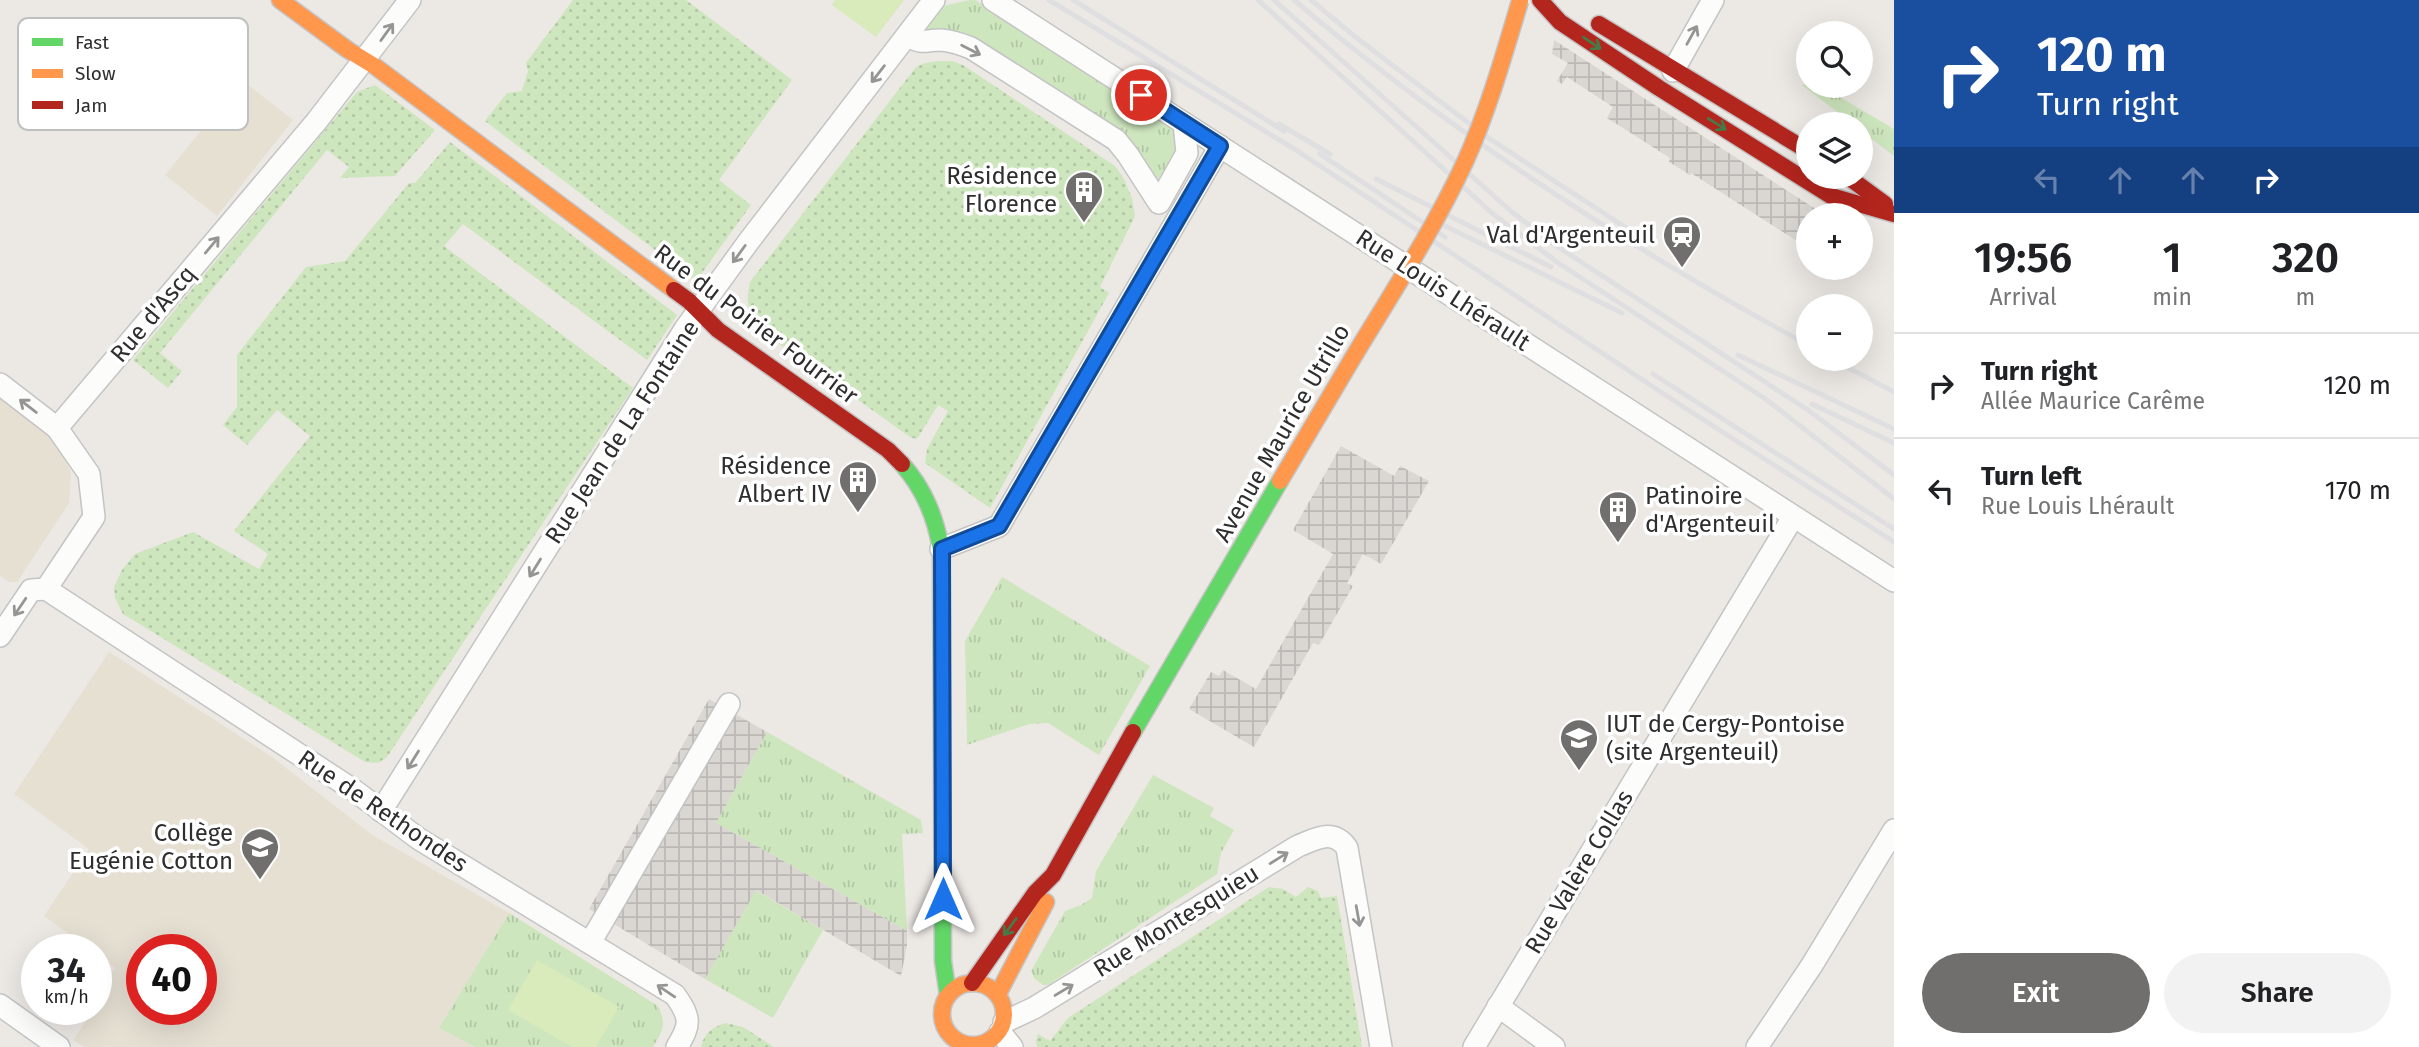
<!DOCTYPE html>
<html lang="en">
<head>
<meta charset="utf-8">
<style>
  body { margin:0; font-family:"Fira Sans",sans-serif; background:#f2f2f2; color:#202124; height:100vh; display:flex; flex-direction:column; font-size:26px; white-space:nowrap }
  * { box-sizing:border-box; margin:0 }
  p { font-size:23px; color:#757577 }
  .icon { flex:none; width:38px; height:38px; fill:none; stroke:currentColor; stroke-width:2; stroke-linecap:round; stroke-linejoin:round }
  .map { position:relative; flex:1; overflow:hidden }
  .panel { display:flex; flex-direction:column; background:#fff; width:525px }
  .panel>* { flex:none }
  .hud { background:#1a4fa0; color:#fff; overflow:hidden }
  .controls { position:absolute; left:1796px; top:21px; display:grid; gap:14px }
  .controls a { display:grid; place-items:center; width:77px; height:77px; border-radius:50%; background:#fff; box-shadow:0 7px 28px #0002; font-size:35px }
  .speed { position:absolute; left:21px; top:934px; display:flex; gap:14px; font-size:35px; font-weight:700; text-align:center }
  .speed>* { display:grid; place-content:center; width:91px; height:91px; border-radius:50%; background:#fff; box-shadow:0 7px 28px #0002; line-height:1 }
  .speed small { font-size:18px; font-weight:400 }
  .speed .limit { border:10px solid #d22; background:#fff; color:#111 }
  .pin { position:absolute; display:grid; place-items:center; width:60px; height:60px; color:#fff; margin:-30px; border:4px solid #fff; border-radius:50%; box-shadow:0 2px 7px #0007 }
  .me { position:absolute; width:77px; margin:-38px; rotate:0deg; stroke-linejoin:round; filter:drop-shadow(0 0 5px #0008) }
  .turn { display:flex; align-items:center; gap:24px; height:147px; padding:0 28px; font-size:32px }
  .turn .icon { width:91px; height:91px; stroke-width:2.5 }
  .turn b { display:block; font-size:49px; line-height:60px }
  .lanes { display:flex; align-items:center; height:66px; padding:0 28px; background:#0003; justify-content:center; gap:35px; direction:ltr }
  .lanes .off { opacity:.35 }
  .eta { display:flex; justify-content:space-evenly; align-items:center; height:119px; text-align:center }
  .eta b { font-size:42px; font-weight:600; line-height:49px }
  .button { display:flex; gap:14px; margin-top:auto; padding:14px 28px }
  .button a { flex:1; height:80px; border-radius:42px; background:#706f6e; color:#fff; font-size:28px; font-weight:600; line-height:80px; text-align:center }
  .button a+a { background:#f2f2f2; color:#202124 }
  ul { padding:0; list-style:none }
  li { display:flex; align-items:center; gap:21px; height:105px; padding:0 28px; border-top:2px solid #e0e0e0 }
  li div { flex:1 }
  li b { display:block; font-size:26px }
  li em { font-style:normal }
  main { display:flex; flex:1; min-height:0 }
  .map>svg:first-child { display:block }
  .education { fill:#e6e0d3; fill-rule:evenodd }
  .grass { fill:url(#grass-tufts) }
  .garden { fill:url(#garden-dots) }
  .pitch { fill:#d9eabb }
  .plaza { fill:url(#plaza-grid) }
  .lines { fill:none; stroke-linecap:round; stroke-linejoin:round }
  .street-casing { stroke:#c5c4c5; stroke-width:24 }
  .fast-casing { stroke:#c5c4c5; stroke-width:19 }
  .slow-casing { stroke:#c5c4c5; stroke-width:19 }
  .jam-casing { stroke:#c5c4c5; stroke-width:19 }
  .street { stroke:#fcfcfb; stroke-width:21 }
  .fast { stroke:#63d668; stroke-width:16 }
  .slow { stroke:#ff974d; stroke-width:16 }
  .jam { stroke:#b3261e; stroke-width:16 }
  .rail { stroke:#dfdfe1; stroke-width:5 }
  .slow-bridge-casing { stroke:#c5c4c5; stroke-width:19; stroke-linecap:butt }
  .slow-bridge { stroke:#ff974d; stroke-width:16 }
  .oneway { stroke:#959594 }
  .oneway2 { stroke:#467a48 }
  .route-casing { stroke:#114b97; stroke-width:18 }
  .route { stroke:#1a73e8; stroke-width:12 }
  .labels { text-anchor:middle; stroke-width:7; stroke-linejoin:round; paint-order:stroke }
  .poi-label { font-size:24px; fill:#2e2e2e; stroke:#fff; text-anchor:end }
  .street-label { font-size:24px; fill:#2e2e2e; stroke:#fff }
  .key { fill:#fff; stroke:#c0c0c0; stroke-width:2 }
  .key-label { font-size:19px; fill:#2e2e2e }
</style>
</head>
<body>
<main>
<div class="map">
<svg width="1894" height="1047" viewBox="0 0 1894 1047">
  <defs>
    <pattern id="grass-tufts" width="24" height="20" patternUnits="userSpaceOnUse" patternTransform="scale(1.75)"><rect width="24" height="20" fill="#cee6be"/><path d="M3 7l-1-3M5 7V3M7 7l1-3M15 17l-1-3M17 17v-4M19 17l1-3" fill="none" stroke="#b1c6a4"/></pattern>
    <pattern id="garden-dots" width="8" height="8" patternUnits="userSpaceOnUse" patternTransform="scale(1.75)"><rect width="8" height="8" fill="#cee6be"/><path d="M2 2h.1M6 6h.1" fill="none" stroke="#b1c6a4" stroke-width="1.8" stroke-linecap="round"/></pattern>
    <pattern id="plaza-grid" width="8" height="8" patternUnits="userSpaceOnUse" patternTransform="scale(1.75)"><rect width="8" height="8" fill="#dad6d2"/><path d="M0 4h8M4 0v8" fill="none" stroke="#bbb8b5"/></pattern>
  </defs>
  <rect width="100%" height="100%" fill="#ece8e4"/>
  <g class="education">
    <path d="M242,80L293,120L217,216L165,175L226,100L224,98L234,86L237,87Z"/>
    <path d="M0,399L56,442L71,472L69,503L17,582H9L0,575Z"/>
    <path d="M109,652L272,757L371,834L509,913L439,1028L475,1047H84L73,1040L92,1012L90,1010H96V988L99,985L102,986L115,968L96,954V950H91L44,916L89,849L14,794ZM142,950H201V1010H142Z"/>
  </g>
  <g class="grass">
    <path d="M970,0H975L1180,129L1183,137L1163,177L1152,181L1124,141L922,33L943,6Z"/>
    <path d="M1808,84L1821,86L1894,129V156L1860,130V124H1853L1802,85Z"/>
    <path d="M1002,577L1150,666L1099,755L1048,723L1029,724L967,745L965,641Z"/>
    <path d="M767,732L921,820L923,833L902,834L907,931L716,823Z"/>
    <path d="M1153,775L1214,808L1210,816L1234,830L1221,853L1217,874L1048,985H1043L1034,978L1031,971L1065,911L1081,905L1092,898L1096,871Z"/>
    <path d="M755,890L823,930L773,1018L705,979Z"/>
    <path d="M509,913L658,1006C667,1025 663,1030 653,1047H475L439,1028Z"/>
  </g>
  <g class="garden">
    <path d="M573,0H686L792,80L719,180L751,205L696,281L485,121L507,93L522,91L528,71L526,63Z"/>
    <path d="M939,61H952L963,65L1115,166L1123,177L1132,198L1135,216L1100,287L1109,293L990,508L925,463L927,449L948,411L938,405L919,436L916,439L910,437L757,328C747,313 746,299 750,282L916,67L925,63Z"/>
    <path d="M375,85L435,130L395,176L340,178L349,167L327,150L160,353L182,371L168,388L133,360L357,92Z"/>
    <path d="M450,142L677,315L647,360L463,224L444,246L633,388L387,757L378,763L365,762L123,614L115,598L114,587L122,570L135,554L193,532L259,569L268,554L234,531L310,436L277,410L247,445L223,425L237,407V355L306,267L345,261L409,183H415Z"/>
    <path d="M1269,887L1283,889L1296,897L1308,887L1318,891L1321,898L1337,896L1362,1047H1037L1036,1040L1038,1034L1050,1041L1068,1018Z"/>
    <path d="M726,1023L743,1027L774,1047H701C704,1033 712,1027 726,1023Z"/>
  </g>
  <g class="pitch">
    <path d="M835,0H904L876,37L832,5Z"/>
    <path d="M537,960L619,1007L596,1047H572L508,1010Z"/>
  </g>
  <g class="plaza">
    <path d="M1554,40L1825,215H1808V252L1799,246L1800,243L1691,173L1690,175L1669,162L1670,158L1607,118L1613,107L1567,77L1562,84L1557,81L1568,63L1552,54Z"/>
    <path d="M1341,446L1394,476L1400,466L1429,481L1381,564L1363,554L1347,583L1353,586L1319,645L1313,643L1254,747L1189,709L1211,672L1219,676L1223,670L1256,689L1333,554L1293,530Z"/>
    <path d="M709,699L767,732L716,823L907,931V945L901,976L756,890L705,979L589,909Z"/>
  </g>
  <g class="lines">
    <defs>
      <g id="street">
        <path d="M993,0L1894,581"/>
        <path d="M907,36C926,45 923,40 941,40C952,41 961,44 971,48L1116,140L1128,155L1159,203L1187,153L1184,123"/>
        <path d="M1673,71L1713,0"/>
        <path d="M0,384L57,428L89,474L94,517L46,589"/>
        <path d="M57,428L316,122L410,0"/>
        <path d="M941,549L999,526L1220,146"/>
        <path d="M46,589L355,791L419,839L675,995C691,1018 691,1024 677,1047"/>
        <path d="M0,636L31,590L46,589"/>
        <path d="M381,811L685,329L749,241L934,0"/>
        <path d="M590,943L729,704"/>
        <path d="M0,1005L59,1047"/>
        <path d="M1498,1006L1554,1047"/>
        <path d="M1004,1022L1034,1008L1298,846C1316,839 1333,828 1347,848L1381,1047"/>
        <path d="M1000,1032L1012,1047"/>
        <path d="M1474,1047L1793,517"/>
        <path d="M1757,1047L1812,965L1894,830"/>
      </g>
      <g id="fast">
        <path d="M902,464C924,489 935,516 941,549L943,961L948,995"/>
        <path d="M1133,732L1280,481"/>
      </g>
      <g id="slow">
        <path d="M280,0L348,50L376,67L674,290"/>
        <path d="M1280,481L1351,361"/>
        <circle cx="973" cy="1014" r="31"/>
        <path d="M998,994L1046,902"/>
      </g>
      <g id="jam">
        <path d="M1540,0L1560,22L1659,88L1831,196L1894,214"/>
        <path d="M1599,24L1808,151"/>
        <path d="M1848,177L1885,204"/>
        <path d="M674,290L689,301L718,330L888,450L902,464"/>
        <path d="M972,983L1035,893L1053,875L1133,732"/>
      </g>
    </defs>
    <use href="#street" class="street-casing"/>
    <use href="#fast" class="fast-casing"/>
    <use href="#slow" class="slow-casing"/>
    <use href="#jam" class="jam-casing"/>
    <use href="#street" class="street"/>
    <use href="#fast" class="fast"/>
    <use href="#slow" class="slow"/>
    <use href="#jam" class="jam"/>
    <g class="rail">
      <path d="M1049,0L1296,150L1682,406L1894,542"/>
      <path d="M1073,0L1284,131"/>
      <path d="M1258,0L1493,214L1557,262L1767,400L1894,499"/>
      <path d="M1274,0L1512,212L1555,245L1808,410L1894,475"/>
      <path d="M1294,0C1452,134 1626,246 1808,345"/>
      <path d="M1311,0L1358,39L1487,137L1628,229"/>
      <path d="M1279,124L1330,154"/>
      <path d="M1320,154L1445,237"/>
      <path d="M1376,179L1551,267"/>
      <path d="M1437,222L1622,313"/>
      <path d="M1738,355L1894,429"/>
      <path d="M1832,359L1894,392"/>
      <path d="M1653,374L1894,529"/>
      <path d="M1812,404L1894,443"/>
    </g>
    <defs>
      <path id="slow-bridge" d="M1351,361C1390,296 1433,231 1465,162C1488,111 1504,55 1520,1"/>
    </defs>
    <use href="#slow-bridge" class="slow-bridge-casing"/>
    <use href="#slow-bridge" class="slow-bridge"/>
  </g>
  <defs><path id="oneway-shaft" d="M-6 0H5M1.5-3L5.5 0L1.5 3" fill="none" stroke-width="1.6" stroke-linecap="round" stroke-linejoin="round" transform="scale(1.75)"/></defs>
  <g class="oneway">
    <use href="#oneway-shaft" transform="translate(387 32) rotate(-54)"/>
    <use href="#oneway-shaft" transform="translate(1692 35) rotate(-61)"/>
    <use href="#oneway-shaft" transform="translate(971 50) rotate(27)"/>
    <use href="#oneway-shaft" transform="translate(878 74) rotate(128)"/>
    <use href="#oneway-shaft" transform="translate(212 245) rotate(-50)"/>
    <use href="#oneway-shaft" transform="translate(739 254) rotate(126)"/>
    <use href="#oneway-shaft" transform="translate(28 406) rotate(-142)"/>
    <use href="#oneway-shaft" transform="translate(535 568) rotate(122)"/>
    <use href="#oneway-shaft" transform="translate(20 607) rotate(124)"/>
    <use href="#oneway-shaft" transform="translate(413 760) rotate(122)"/>
    <use href="#oneway-shaft" transform="translate(1279 858) rotate(-32)"/>
    <use href="#oneway-shaft" transform="translate(1358 916) rotate(80)"/>
    <use href="#oneway-shaft" transform="translate(1064 990) rotate(-31)"/>
    <use href="#oneway-shaft" transform="translate(666 991) rotate(-146)"/>
  </g>
  <g class="oneway2">
    <use href="#oneway-shaft" transform="translate(1592 43) rotate(34)"/>
    <use href="#oneway-shaft" transform="translate(1717 124) rotate(32)"/>
    <use href="#oneway-shaft" transform="translate(1010 927) rotate(126)"/>
  </g>
  <g class="lines">
    <defs>
      <path id="route" d="M943,899L942,549L999,526L1220,146L1141,95"/>
    </defs>
    <use href="#route" class="route-casing"/>
    <use href="#route" class="route"/>
  </g>
  <defs>
    <symbol id="building-pin" viewBox="-11 -11 22 30"><path d="M0 17L-7.5 6A9.5 9.5 0 1 1 7.5 6Z" fill="#706f6e" stroke="#fff"/><path d="M-4-6H4V6H1V3H-1V6H-4ZM-2.5-4.3h1.7v1.8h-1.7ZM.8-4.3h1.7v1.8H.8ZM-2.5-1h1.7V.8h-1.7ZM.8-1h1.7V.8H.8Z" fill="#fff"/></symbol>
    <symbol id="station-pin" viewBox="-11 -11 22 30"><path d="M0 17L-7.5 6A9.5 9.5 0 1 1 7.5 6Z" fill="#706f6e" stroke="#fff"/><path d="M-3-6H3Q5-6 5-4V2Q5 4 3 4L4.5 6H3L1.5 4h-3L-3 6H-4.5L-3 4Q-5 4-5 2V-4Q-5-6-3-6ZM-3.5-4v3h7v-3ZM-3.5 1v1.5H-2V1ZM2 1v1.5H3.5V1Z" fill="#fff"/></symbol>
    <symbol id="university-pin" viewBox="-11 -11 22 30"><path d="M0 17L-7.5 6A9.5 9.5 0 1 1 7.5 6Z" fill="#706f6e" stroke="#fff"/><path d="M0-5L7-2L0 1L-7-2ZM-4 1L0 2.5L4 1V4Q0 6-4 4Z" fill="#fff"/></symbol>
    <symbol id="school-pin" viewBox="-11 -11 22 30"><path d="M0 17L-7.5 6A9.5 9.5 0 1 1 7.5 6Z" fill="#706f6e" stroke="#fff"/><path d="M0-5L7-2L0 1L-7-2ZM-4 1L0 2.5L4 1V4Q0 6-4 4Z" fill="#fff"/></symbol>
  </defs>
  <g fill-rule="evenodd">
    <use href="#building-pin" x="1062" y="168" width="44" height="60"/>
    <use href="#station-pin" x="1660" y="213" width="44" height="60"/>
    <use href="#building-pin" x="836" y="458" width="44" height="60"/>
    <use href="#building-pin" x="1596" y="488" width="44" height="60"/>
    <use href="#university-pin" x="1557" y="716" width="44" height="60"/>
    <use href="#school-pin" x="238" y="825" width="44" height="60"/>
  </g>
  <g class="labels">
    <g class="poi-label">
      <text x="1057" y="184">Résidence<tspan x="1057" dy="28">Florence</tspan></text>
      <text x="1655" y="243">Val d'Argenteuil</text>
      <text x="831" y="474">Résidence<tspan x="831" dy="28">Albert IV</tspan></text>
      <text x="1645" y="504" text-anchor="start">Patinoire<tspan x="1645" dy="28">d'Argenteuil</tspan></text>
      <text x="1606" y="732" text-anchor="start">IUT de Cergy-Pontoise<tspan x="1606" dy="28">(site Argenteuil)</tspan></text>
      <text x="233" y="841">Collège<tspan x="233" dy="28">Eugénie Cotton</tspan></text>
    </g>
    <g class="street-label">
      <text transform="translate(1443 290) rotate(33)" y="8">Rue Louis Lhérault</text>
      <text transform="translate(153 314) rotate(-50)" y="8">Rue d'Ascq</text>
      <text transform="translate(756 324) rotate(37)" y="8">Rue du Poirier Fourrier</text>
      <text transform="translate(622 432) rotate(-57)" y="8">Rue Jean de La Fontaine</text>
      <text transform="translate(1282 433) rotate(-60)" y="8">Avenue Maurice Utrillo</text>
      <text transform="translate(383 811) rotate(34)" y="8">Rue de Rethondes</text>
      <text transform="translate(1579 872) rotate(-59)" y="8">Rue Valère Collas</text>
      <text transform="translate(1176 921) rotate(-32)" y="8">Rue Montesquieu</text>
    </g>
  </g>
  <rect x="18" y="18" width="230" height="112" rx="10" class="key"/>
  <rect x="32" y="38" width="31" height="8" fill="#63d668"/>
  <rect x="32" y="69" width="31" height="9" fill="#ff974d"/>
  <rect x="32" y="101" width="31" height="8" fill="#b3261e"/>
  <g class="key-label">
    <text x="75" y="49">Fast</text>
    <text x="75" y="80">Slow</text>
    <text x="75" y="112">Jam</text>
  </g>
</svg>
<div class="controls">
<a><svg class="icon" aria-label="search" viewBox="0 0 24 24"><circle cx="10" cy="10" r="6"/><path d="M15 15l6 6"/></svg></a>
<a><svg class="icon" aria-label="layers" viewBox="0 0 24 24"><path d="M12 4l9 5-9 5-9-5zM3 14l9 5 9-5"/></svg></a>
<a>+</a>
<a>−</a>
</div>
<div class="speed"><div>34<small>km/h</small></div><div class="limit">40</div></div>
<div class="pin" style="left:1141px;top:95px;background:#d93025"><svg class="icon" aria-label="arrive" viewBox="0 0 24 24"><path d="M6 21V4h12l-3 4 3 4H6"/></svg></div>
<svg class="me" style="left:943px;top:899px" viewBox="-20 -20 40 40"><path d="M0-17L14 15 0 8-14 15z" fill="#1a73e8" stroke="#fff" stroke-width="4"/></svg>
</div>
<section class="panel">
<div class="hud">
<div class="turn"><svg class="icon" aria-label="right" viewBox="0 0 24 24"><path d="M7 20v-9h11M14 6l5 5-5 5"/></svg><div><b>120 m</b>Turn right</div></div>
<div class="lanes"><svg class="icon off" aria-label="left" viewBox="0 0 24 24"><path d="M17 20v-9H6M10 6l-5 5 5 5"/></svg><svg class="icon off" aria-label="ahead" viewBox="0 0 24 24"><path d="M12 20V5M6 11l6-6 6 6"/></svg><svg class="icon off" aria-label="ahead" viewBox="0 0 24 24"><path d="M12 20V5M6 11l6-6 6 6"/></svg><svg class="icon" aria-label="right" viewBox="0 0 24 24"><path d="M7 20v-9h11M14 6l5 5-5 5"/></svg></div>
</div>
<div class="eta">
<div><b>19:56</b><p>Arrival</p></div>
<div><b>1</b><p>min</p></div>
<div><b>320</b><p>m</p></div>
</div>
<ul>
<li><svg class="icon" aria-label="right" viewBox="0 0 24 24"><path d="M7 20v-9h11M14 6l5 5-5 5"/></svg><div><b>Turn right</b><p>Allée Maurice Carême</p></div><em>120 m</em></li>
<li><svg class="icon" aria-label="left" viewBox="0 0 24 24"><path d="M17 20v-9H6M10 6l-5 5 5 5"/></svg><div><b>Turn left</b><p>Rue Louis Lhérault</p></div><em>170 m</em></li>
</ul>
<div class="button"><a>Exit</a><a>Share</a></div>
</section>
</main>
</body>
</html>
